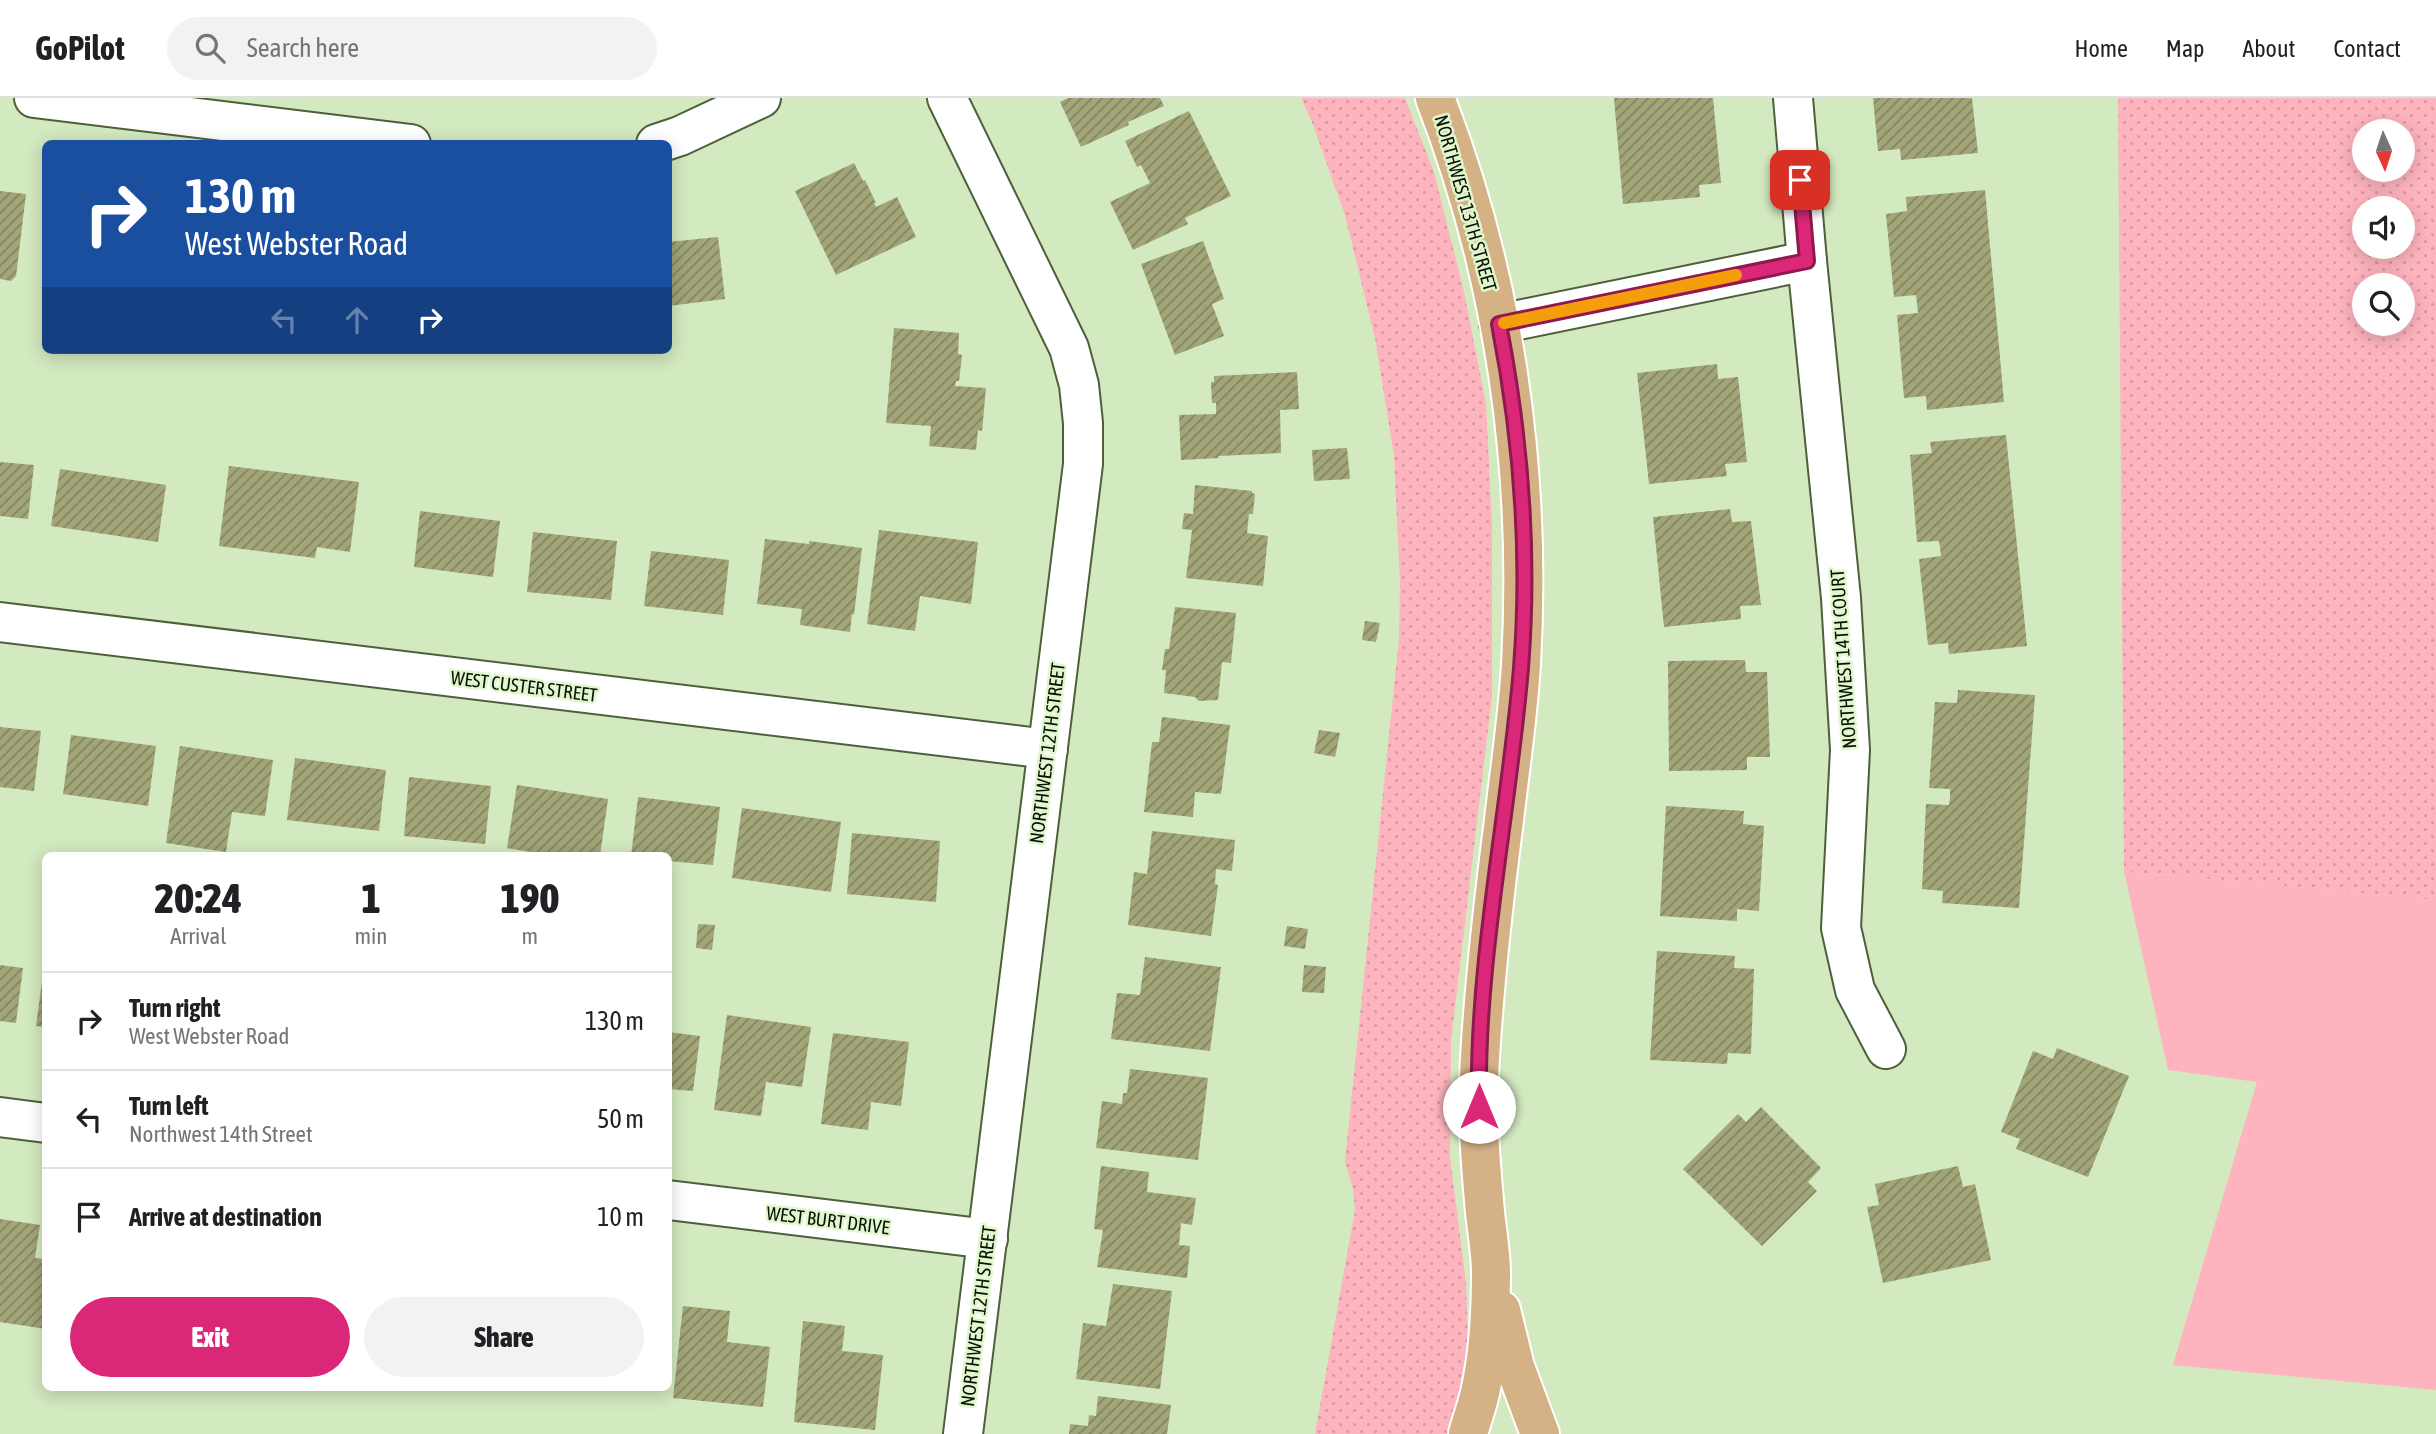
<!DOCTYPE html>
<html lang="en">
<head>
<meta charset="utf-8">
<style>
  body { margin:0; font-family:"Asap Condensed",sans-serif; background:#f2f2f2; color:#202124; height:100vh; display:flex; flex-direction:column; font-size:26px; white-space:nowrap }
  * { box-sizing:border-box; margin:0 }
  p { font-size:23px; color:#757577 }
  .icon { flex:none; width:38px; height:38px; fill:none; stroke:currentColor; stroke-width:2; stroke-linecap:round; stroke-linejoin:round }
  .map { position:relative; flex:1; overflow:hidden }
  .details { position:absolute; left:42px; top:754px; width:630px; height:539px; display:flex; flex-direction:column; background:#fff; border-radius:10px; box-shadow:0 4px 18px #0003 }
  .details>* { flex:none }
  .top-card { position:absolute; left:42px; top:42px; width:630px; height:214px; border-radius:10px; box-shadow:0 4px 18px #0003; background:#1a4fa0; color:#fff; overflow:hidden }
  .needle { width:46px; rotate:177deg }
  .buttons { position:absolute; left:2352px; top:21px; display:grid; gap:14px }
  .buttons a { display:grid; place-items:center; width:63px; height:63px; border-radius:50%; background:#fff; box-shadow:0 4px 18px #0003; font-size:35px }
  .pin { position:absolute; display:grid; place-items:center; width:60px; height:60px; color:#fff; margin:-30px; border-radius:14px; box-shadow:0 4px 10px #0006 }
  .me { position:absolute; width:77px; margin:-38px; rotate:0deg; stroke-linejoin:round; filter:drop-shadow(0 0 5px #0008) }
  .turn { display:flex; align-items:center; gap:24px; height:147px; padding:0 28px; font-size:32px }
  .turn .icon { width:91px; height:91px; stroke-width:2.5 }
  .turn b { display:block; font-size:49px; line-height:60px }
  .lanes { display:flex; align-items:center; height:66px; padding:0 28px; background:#0003; justify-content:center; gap:35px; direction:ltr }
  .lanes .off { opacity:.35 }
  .eta { display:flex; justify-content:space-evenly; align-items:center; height:119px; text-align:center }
  .eta b { font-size:42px; font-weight:800; line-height:49px }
  .button { display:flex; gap:14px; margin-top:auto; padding:14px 28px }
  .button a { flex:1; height:80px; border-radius:42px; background:#db2777; color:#fff; font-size:28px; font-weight:800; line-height:80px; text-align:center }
  .button a+a { background:#f2f2f2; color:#202124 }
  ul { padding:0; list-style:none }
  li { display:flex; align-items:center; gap:21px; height:98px; padding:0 28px; border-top:2px solid #e0e0e0 }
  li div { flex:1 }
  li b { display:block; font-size:26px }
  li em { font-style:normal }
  header { display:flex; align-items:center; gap:42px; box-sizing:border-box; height:98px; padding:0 35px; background:#fff; border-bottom:2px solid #e0e0e0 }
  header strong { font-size:33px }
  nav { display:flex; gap:38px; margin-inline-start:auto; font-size:24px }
  .search { width:490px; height:63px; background:#f2f2f2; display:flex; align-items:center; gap:18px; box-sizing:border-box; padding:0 24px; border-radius:38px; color:#757577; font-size:26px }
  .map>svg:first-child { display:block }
  .grass { fill:url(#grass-dots); fill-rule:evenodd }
  .park { fill:#feb4be }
  .building { fill:url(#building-hatch) }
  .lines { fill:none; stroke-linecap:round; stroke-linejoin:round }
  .minor-casing { stroke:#4d603b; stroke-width:42 }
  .major-casing { stroke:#fff; stroke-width:42 }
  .minor { stroke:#fff; stroke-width:38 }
  .major { stroke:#d4b286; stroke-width:38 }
  .route-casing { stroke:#8e194d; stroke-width:18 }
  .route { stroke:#db2777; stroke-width:12 }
  .slow { stroke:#f59e0b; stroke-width:12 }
  .labels { text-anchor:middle; stroke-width:5; stroke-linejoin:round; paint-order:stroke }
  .street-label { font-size:19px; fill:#091004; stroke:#e0f6cc }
</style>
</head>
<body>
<header>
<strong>GoPilot</strong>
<div class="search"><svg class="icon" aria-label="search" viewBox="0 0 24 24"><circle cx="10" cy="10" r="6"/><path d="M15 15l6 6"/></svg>Search here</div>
<nav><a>Home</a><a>Map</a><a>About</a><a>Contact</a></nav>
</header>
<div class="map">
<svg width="2436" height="1336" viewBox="0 0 2436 1336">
  <defs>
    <pattern id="grass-dots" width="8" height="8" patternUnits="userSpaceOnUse" patternTransform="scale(1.75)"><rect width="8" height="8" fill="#feb4be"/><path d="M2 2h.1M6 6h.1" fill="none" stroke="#d89aa2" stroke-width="1.8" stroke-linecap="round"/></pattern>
    <pattern id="building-hatch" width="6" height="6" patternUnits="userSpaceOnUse" patternTransform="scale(1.75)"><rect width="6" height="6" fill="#a2a578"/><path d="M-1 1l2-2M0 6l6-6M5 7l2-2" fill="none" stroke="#828560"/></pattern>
  </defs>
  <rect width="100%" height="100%" fill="#d3e9bf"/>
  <g class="grass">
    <path d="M1301,0H1405L1434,74L1464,194L1486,306L1492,429V598L1451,942L1450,1059L1466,1185L1468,1245L1458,1311L1448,1336H1315L1355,1112L1353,1091L1345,1063L1399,541L1400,485L1394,358L1375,240L1345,117L1312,24Z"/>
    <path d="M2118,0H2436V802L2124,773ZM2364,33H2403V72H2364ZM2364,110H2403V149H2364ZM2364,187H2403V226H2364Z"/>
  </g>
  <path class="park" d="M2124,773L2436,802V1292L2173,1267L2257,984L2168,972Z"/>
  <g class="building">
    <path d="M1068,0H1160L1164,8L1128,24L1129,27L1081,49L1060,4Z"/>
    <path d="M1614,0H1713L1721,85L1699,87L1700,99L1623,106Z"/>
    <path d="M1873,0H1972L1978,55L1901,62L1900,51L1878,53Z"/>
    <path d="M1189,13L1231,98L1185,120L1188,126L1133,152L1110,104L1150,85L1141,67L1137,69L1125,43Z"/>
    <path d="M854,65L863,83L865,82L876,105H874L876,109L897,99L916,139L836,177L795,93Z"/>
    <path d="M1985,92L2004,304L1927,312L1926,298L1904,300L1897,217L1918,215L1916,197L1894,199L1886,116L1907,113L1906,99Z"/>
    <path d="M0,93L26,96L16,178L11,183L0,181Z"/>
    <path d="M718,139L725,201L668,208V144Z"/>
    <path d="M1203,143L1224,201L1212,206L1224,238L1175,257L1141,166Z"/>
    <path d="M894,230L959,235L958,256L962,257L959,283H956L955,288L986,290L982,333L978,332L976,352L929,348L931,328L886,325Z"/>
    <path d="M1717,266L1718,281L1738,279L1747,364L1725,366L1727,378L1649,386L1637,275Z"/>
    <path d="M1297,274L1299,311L1280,312L1281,355L1218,358L1219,360L1181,362L1179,317L1216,316V305H1212L1211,284H1214V278Z"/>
    <path d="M2006,337L2027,548L1949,556L1948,545L1928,547L1919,461L1941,458L1940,449L1939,443L1917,444L1910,357L1932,355L1930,344Z"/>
    <path d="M1347,350L1350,381L1314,383L1312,352Z"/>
    <path d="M0,364L34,367L28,421L0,418Z"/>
    <path d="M229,368L359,384L350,454L317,449L315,460L219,448Z"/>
    <path d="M60,371L166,387L158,444L51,428Z"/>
    <path d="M1195,387L1252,393V395L1255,396L1253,416H1249L1247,435L1268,438L1263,488L1186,480L1192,432L1182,431L1184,415L1193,416Z"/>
    <path d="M1730,411L1732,424L1751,423L1761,507L1740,508L1741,521L1664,529L1653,419Z"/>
    <path d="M420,413L500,423L493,479L414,469Z"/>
    <path d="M879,432L978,444L971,506L920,498L915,533L867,526Z"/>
    <path d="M533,434L617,443L611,502L527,494Z"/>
    <path d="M765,441L809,446V443L862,450L854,517L852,516L850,534L800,527L802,511L757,506Z"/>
    <path d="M651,453L729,462L723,517L644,508Z"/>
    <path d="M1175,509L1236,515L1231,565L1222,564L1218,602L1199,603L1195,599L1164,595L1166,572H1162L1165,551H1169Z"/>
    <path d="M1365,523L1380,525L1376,544L1362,542Z"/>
    <path d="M1745,562L1746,574H1767L1770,659H1747V672L1669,673L1668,563Z"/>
    <path d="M1958,592L2035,597L2019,810L1942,805L1943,793L1922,791L1926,706L1949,707L1950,700V691L1929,690L1935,604L1957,605Z"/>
    <path d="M1162,619L1230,627L1221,696L1195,694L1193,719L1144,714L1152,644H1159Z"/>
    <path d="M0,629L41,633L34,693L0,689Z"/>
    <path d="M1319,632L1340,635L1335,659L1314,655Z"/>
    <path d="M71,637L156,648L148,708L63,696Z"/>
    <path d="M180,648L273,662L265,718L232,714L226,754L166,745Z"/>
    <path d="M295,660L386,672L379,733L287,722Z"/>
    <path d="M409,679L491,688L485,746L404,738Z"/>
    <path d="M517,687L608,701L600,758H555L507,750Z"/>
    <path d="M638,699L720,709L713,767L668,763V758H631Z"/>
    <path d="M1666,708L1744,713L1743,726L1764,728L1759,813L1737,811V823L1660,818Z"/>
    <path d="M742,710L841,724L831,794L732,780Z"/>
    <path d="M1152,733L1235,742L1232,773L1216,771L1215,786L1218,787L1211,838L1128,827L1134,774L1147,776Z"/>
    <path d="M852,735L940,743L936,804L847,796Z"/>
    <path d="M698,826L715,827L712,852L696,850Z"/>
    <path d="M1287,828L1308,831L1305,851L1284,848Z"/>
    <path d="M1657,853L1735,858L1734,870L1754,871L1751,956L1728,955L1727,966L1650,962Z"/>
    <path d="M1145,859L1221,869L1210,953L1111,941L1117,895L1140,897Z"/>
    <path d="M0,867L23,870L16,925L0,923Z"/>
    <path d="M1304,867L1326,869L1324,895L1302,894Z"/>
    <path d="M44,869H46V929L36,928Z"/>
    <path d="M727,917L811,929L802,989L766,984L761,1018L714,1012Z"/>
    <path d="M668,934L700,938L693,993L668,991Z"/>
    <path d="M833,935L909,944L901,1008L871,1004L868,1032L821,1026Z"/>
    <path d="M2057,950L2129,978L2088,1079L2016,1051L2020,1041L2001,1034L2033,953L2053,961Z"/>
    <path d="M1130,971L1208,980L1198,1062L1096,1050L1102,1003L1122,1006L1123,995H1127Z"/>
    <path d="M1761,1009L1821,1070L1808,1084L1817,1093L1762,1148L1683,1071L1738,1016L1746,1024Z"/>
    <path d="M1101,1068L1149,1074L1147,1094L1196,1100L1192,1127L1181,1125L1179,1147L1190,1148L1187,1180L1097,1169L1103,1132L1094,1131Z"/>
    <path d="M1958,1068L1963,1089L1975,1086L1991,1162L1883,1185L1867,1109L1879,1107L1875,1086Z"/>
    <path d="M0,1121L40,1127L35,1160L46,1161V1231L0,1224Z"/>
    <path d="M1113,1186L1172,1193L1160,1291L1076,1281L1083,1225L1106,1228Z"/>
    <path d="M683,1208L730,1213L727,1244L770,1249L763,1309L673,1300Z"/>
    <path d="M803,1223L845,1228L842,1253L883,1257L875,1332L794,1324Z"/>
    <path d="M1098,1298L1171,1307L1167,1336H1069L1070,1326L1088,1328L1089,1317L1096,1318Z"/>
  </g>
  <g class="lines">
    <defs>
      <g id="minor">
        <path d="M34,0L411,46"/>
        <path d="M947,0L1069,250L1079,287L1083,325V366L963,1336"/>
        <path d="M1793,0L1807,163L1841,500L1850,652L1841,830L1855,892L1886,951"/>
        <path d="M656,46L680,38L761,0"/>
        <path d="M1499,226L1807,163"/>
        <path d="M0,524L1048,651"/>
        <path d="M0,1019L46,1025"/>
        <path d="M668,1102L988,1141"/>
      </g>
      <g id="major">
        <path d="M1435,0C1505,180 1532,374 1521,566C1518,618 1510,670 1504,722C1493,807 1483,893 1479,979C1477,1024 1481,1069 1485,1114C1487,1134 1491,1155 1491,1175C1491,1213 1489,1253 1481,1290C1478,1306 1472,1321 1468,1336"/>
        <path d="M1501,1212L1515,1269L1540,1336"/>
      </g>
    </defs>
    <use href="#minor" class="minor-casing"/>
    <use href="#major" class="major-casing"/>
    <use href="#minor" class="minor"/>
    <use href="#major" class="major"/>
  </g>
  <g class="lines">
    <defs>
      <path id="route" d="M1479,1009C1476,862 1509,716 1521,570C1530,455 1521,339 1499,226L1807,163L1800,82"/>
    </defs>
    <use href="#route" class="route-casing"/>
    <use href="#route" class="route"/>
    <path class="slow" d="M1504,225L1736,177"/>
  </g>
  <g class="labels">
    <g class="street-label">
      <text transform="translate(1466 105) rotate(74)" y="7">NORTHWEST 13TH STREET</text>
      <text transform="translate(1843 561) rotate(-94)" y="7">NORTHWEST 14TH COURT</text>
      <text transform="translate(524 588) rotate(7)" y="7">WEST CUSTER STREET</text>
      <text transform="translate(1047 655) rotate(-83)" y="7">NORTHWEST 12TH STREET</text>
      <text transform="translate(828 1122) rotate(7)" y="7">WEST BURT DRIVE</text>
      <text transform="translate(978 1218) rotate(-83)" y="7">NORTHWEST 12TH STREET</text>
    </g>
  </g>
</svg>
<div class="buttons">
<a><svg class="needle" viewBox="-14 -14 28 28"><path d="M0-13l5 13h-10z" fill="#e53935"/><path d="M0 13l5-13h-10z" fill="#757577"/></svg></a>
<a><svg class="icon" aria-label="sound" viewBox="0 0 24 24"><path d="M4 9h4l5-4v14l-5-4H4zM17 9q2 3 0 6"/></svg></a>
<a><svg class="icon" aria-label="search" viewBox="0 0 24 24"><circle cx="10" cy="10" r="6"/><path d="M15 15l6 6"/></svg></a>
</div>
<div class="pin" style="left:1800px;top:82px;background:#d93025"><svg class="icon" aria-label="arrive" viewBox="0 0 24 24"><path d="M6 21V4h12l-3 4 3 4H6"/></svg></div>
<svg class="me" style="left:1479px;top:1009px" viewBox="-20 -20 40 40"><circle r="19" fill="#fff"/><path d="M0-13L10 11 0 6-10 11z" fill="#db2777"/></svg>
<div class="top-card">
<div class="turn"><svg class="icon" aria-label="right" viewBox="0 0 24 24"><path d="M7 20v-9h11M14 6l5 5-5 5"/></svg><div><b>130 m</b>West Webster Road</div></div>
<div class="lanes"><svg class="icon off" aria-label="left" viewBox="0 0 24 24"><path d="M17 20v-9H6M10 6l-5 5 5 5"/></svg><svg class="icon off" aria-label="ahead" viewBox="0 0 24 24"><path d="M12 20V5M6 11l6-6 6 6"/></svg><svg class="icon" aria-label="right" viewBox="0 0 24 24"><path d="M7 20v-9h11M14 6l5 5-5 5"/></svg></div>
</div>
<section class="details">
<div class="eta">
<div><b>20:24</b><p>Arrival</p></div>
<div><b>1</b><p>min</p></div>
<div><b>190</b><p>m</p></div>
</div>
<ul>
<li><svg class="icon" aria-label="right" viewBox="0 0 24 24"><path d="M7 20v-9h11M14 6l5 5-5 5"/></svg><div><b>Turn right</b><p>West Webster Road</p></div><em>130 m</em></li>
<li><svg class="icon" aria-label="left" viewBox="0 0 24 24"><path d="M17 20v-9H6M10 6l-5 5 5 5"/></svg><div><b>Turn left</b><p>Northwest 14th Street</p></div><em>50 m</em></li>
<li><svg class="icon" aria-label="arrive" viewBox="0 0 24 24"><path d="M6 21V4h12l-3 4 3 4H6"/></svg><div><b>Arrive at destination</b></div><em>10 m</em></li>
</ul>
<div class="button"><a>Exit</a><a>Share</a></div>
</section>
</div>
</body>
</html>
